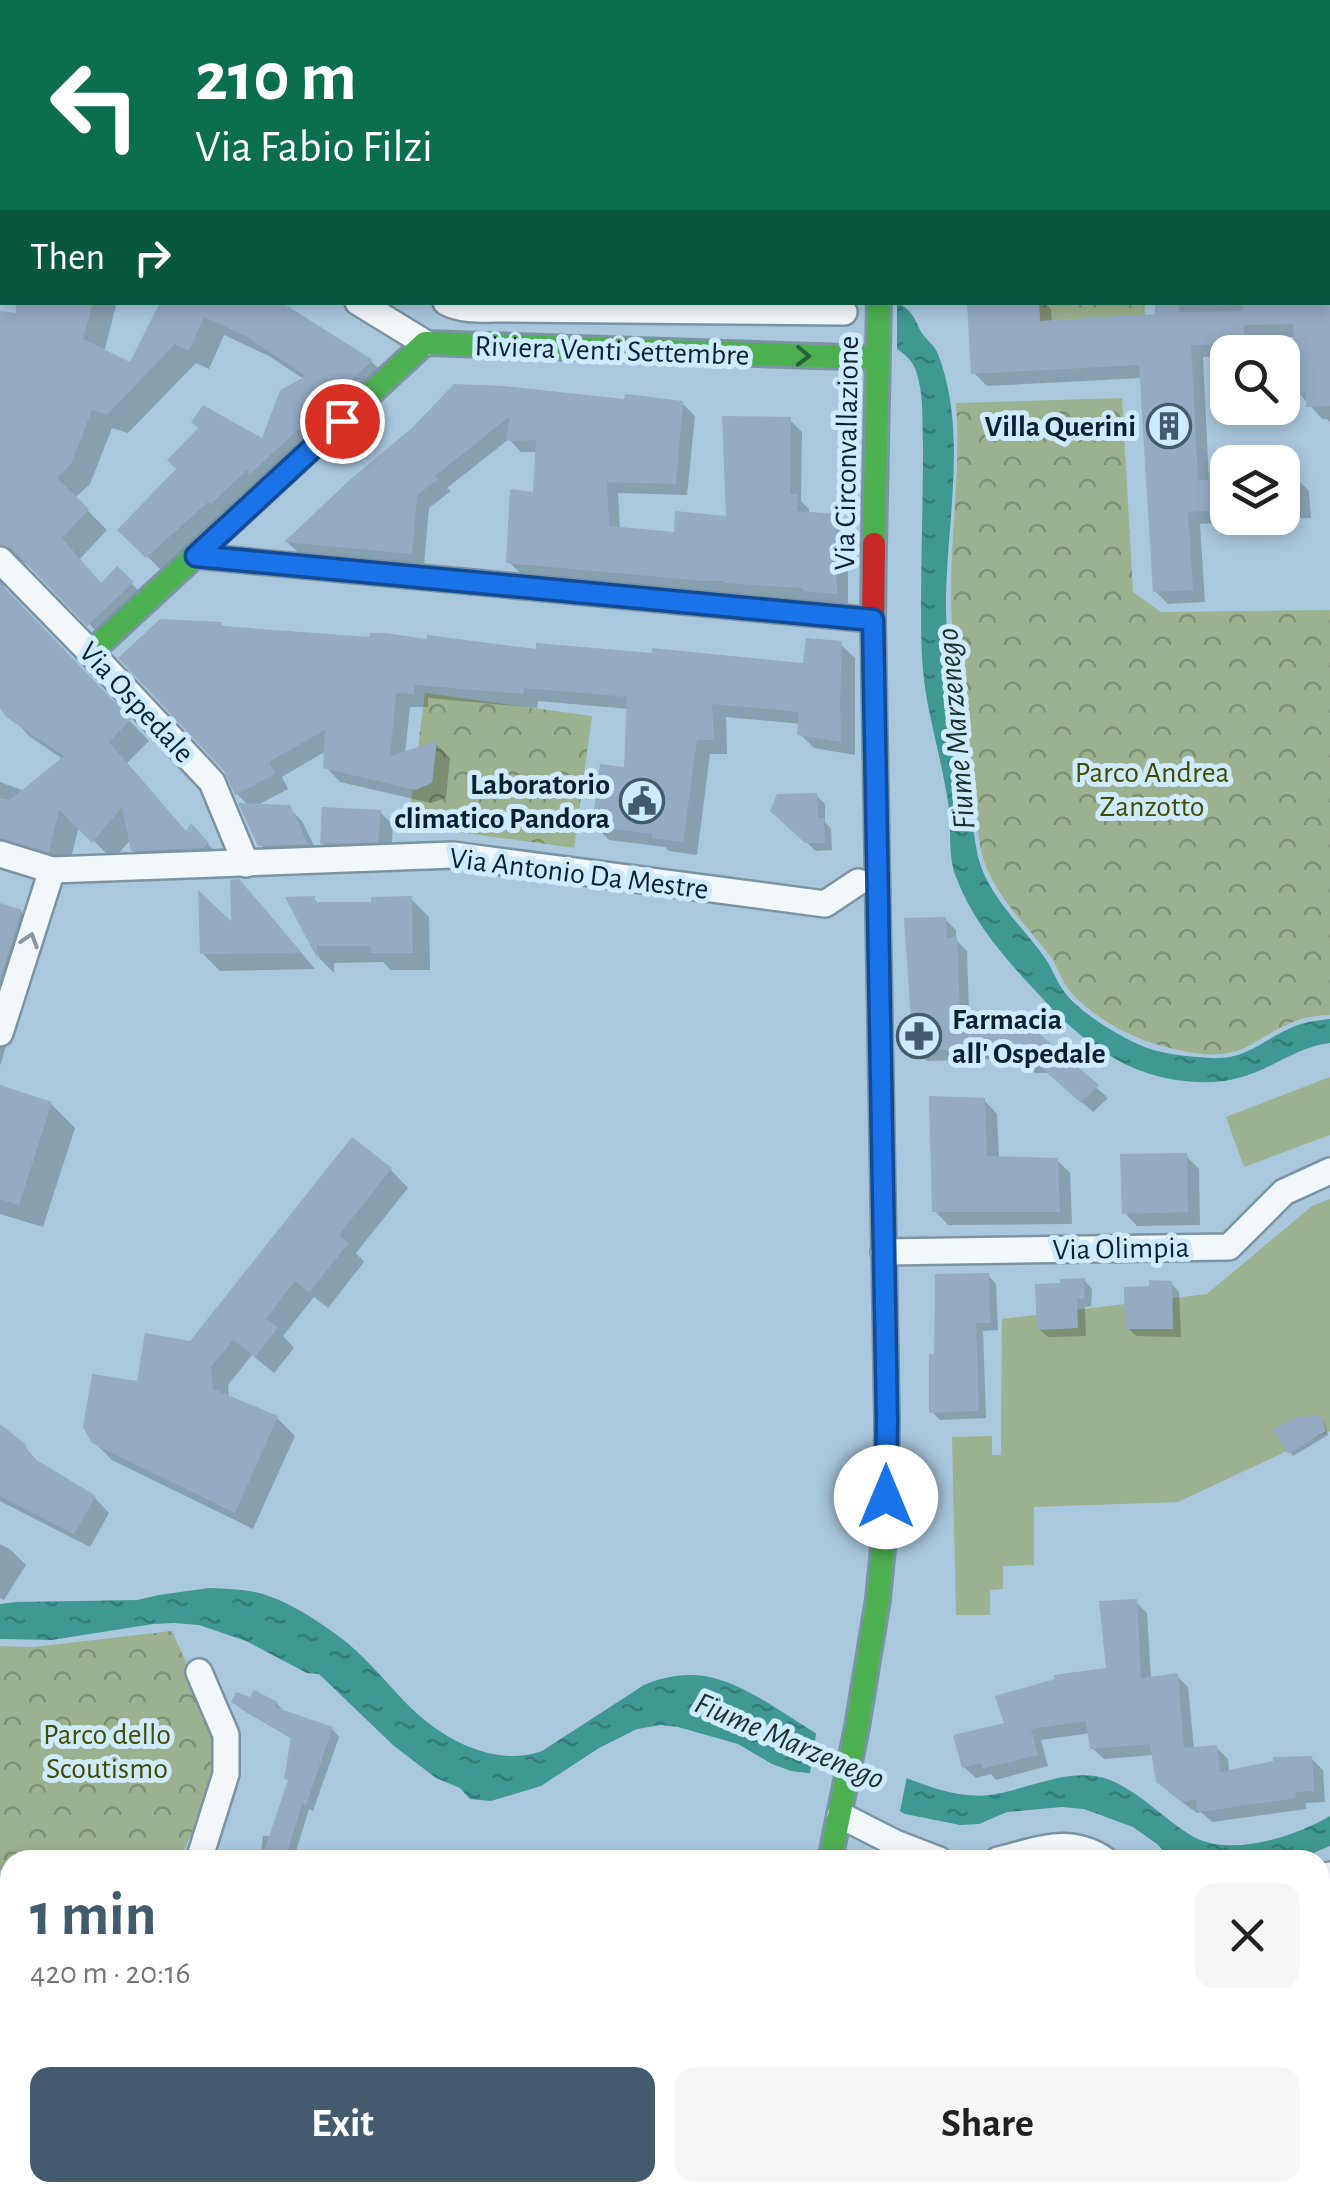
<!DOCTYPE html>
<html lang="en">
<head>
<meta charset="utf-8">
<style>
  body { margin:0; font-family:"Alegreya Sans",sans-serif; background:#f6f6f6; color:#222; height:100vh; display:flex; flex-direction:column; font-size:38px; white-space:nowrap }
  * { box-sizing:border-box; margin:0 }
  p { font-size:32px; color:#767676 }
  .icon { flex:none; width:55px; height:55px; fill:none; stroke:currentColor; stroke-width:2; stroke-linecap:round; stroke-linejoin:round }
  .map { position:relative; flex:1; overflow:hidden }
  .sheet { position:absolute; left:0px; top:1850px; width:1330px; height:352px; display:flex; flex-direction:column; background:#fff; border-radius:30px 30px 0 0; box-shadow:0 5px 15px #0003 }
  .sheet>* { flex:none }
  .banner { position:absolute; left:0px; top:0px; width:1330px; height:305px; box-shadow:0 5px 15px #0003; background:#0b6e4f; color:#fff; overflow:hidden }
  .controls { position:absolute; left:1210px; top:335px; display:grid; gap:20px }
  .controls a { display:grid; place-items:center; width:90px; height:90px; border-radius:20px; background:#fff; box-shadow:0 5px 15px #0003; font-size:50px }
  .pin { position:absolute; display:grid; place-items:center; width:85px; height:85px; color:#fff; margin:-42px; border:5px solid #fff; border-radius:50%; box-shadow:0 2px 10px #0007 }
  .me { position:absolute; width:110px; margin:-55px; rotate:0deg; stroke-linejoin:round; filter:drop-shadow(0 0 8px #0008) }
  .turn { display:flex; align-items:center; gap:35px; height:210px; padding:0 30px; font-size:45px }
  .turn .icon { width:130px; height:130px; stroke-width:2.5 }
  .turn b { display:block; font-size:70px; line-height:85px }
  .then { display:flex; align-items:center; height:95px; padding:0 30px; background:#0003; gap:20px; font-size:38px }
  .round { display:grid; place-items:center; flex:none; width:105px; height:105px; border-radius:20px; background:#f6f6f6 }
  .head { display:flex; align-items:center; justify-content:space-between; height:170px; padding:0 30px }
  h1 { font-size:60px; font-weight:700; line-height:75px; color:#425c6d }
  .cta { display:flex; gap:20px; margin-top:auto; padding:20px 30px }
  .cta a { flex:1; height:115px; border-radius:20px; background:#425c6d; color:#fff; font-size:40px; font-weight:700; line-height:115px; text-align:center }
  .cta a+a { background:#f6f6f6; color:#222 }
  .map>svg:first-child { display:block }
  .grass { fill:#9cb18f }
  .park { fill:url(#park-crowns) }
  .water { fill:url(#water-ripples) }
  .pier { fill:#a9c8dd }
  .shadow { fill:#0003 }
  .building { fill:#94abc3 }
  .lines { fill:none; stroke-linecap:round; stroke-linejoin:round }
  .street-casing { stroke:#7b94a4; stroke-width:30 }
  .fast-casing { stroke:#7b94a4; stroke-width:28 }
  .jam-casing { stroke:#7b94a4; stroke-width:28 }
  .street { stroke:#f2f7fa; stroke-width:25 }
  .fast { stroke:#4caf50; stroke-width:22 }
  .jam { stroke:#c62828; stroke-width:22 }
  .oneway { stroke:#28613e }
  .oneway2 { stroke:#8a979f }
  .route-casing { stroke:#114b97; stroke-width:25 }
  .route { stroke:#1a73e8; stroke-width:18 }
  .labels { text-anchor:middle; stroke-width:10; stroke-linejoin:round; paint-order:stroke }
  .street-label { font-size:30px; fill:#0a2230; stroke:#ceeafd }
  .poi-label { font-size:30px; font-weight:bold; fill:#0a2230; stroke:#ceeafd; text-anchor:end }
  .park-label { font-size:30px; fill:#434d02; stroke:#ceeafd }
  .water-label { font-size:32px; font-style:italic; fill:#1a302b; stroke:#ceeafd }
</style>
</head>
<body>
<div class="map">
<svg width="1330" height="2202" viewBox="0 0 1330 2202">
  <defs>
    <pattern id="park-crowns" width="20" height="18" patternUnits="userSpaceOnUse" patternTransform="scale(2.5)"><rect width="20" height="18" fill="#9cb18f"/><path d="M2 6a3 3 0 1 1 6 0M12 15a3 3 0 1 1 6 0" fill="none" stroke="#7d9075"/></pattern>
    <pattern id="water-ripples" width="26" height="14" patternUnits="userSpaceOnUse" patternTransform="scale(2.5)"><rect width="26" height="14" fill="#3f9891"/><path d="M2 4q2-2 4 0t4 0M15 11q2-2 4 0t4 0" fill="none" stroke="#337c77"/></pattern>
  </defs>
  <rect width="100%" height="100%" fill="#a9c8dd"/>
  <g class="grass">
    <path d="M1330,1077V1135L1244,1167L1226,1117Z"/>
    <path d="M1330,1199V1431L1178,1502L1034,1507V1565L1003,1566V1589L990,1590V1615H956L952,1437L992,1436V1455H1001L1002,1319L1207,1294L1312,1206Z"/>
  </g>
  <g class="park">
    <path d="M1039,303H1144L1145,315L1040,321Z"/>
    <path d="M1122,398L1133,592L1161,612L1330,610V1015C1315,1015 1300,1018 1286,1025C1254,1040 1242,1058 1203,1054C1154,1049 1101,1027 1069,990C1061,980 1058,967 1051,957C1029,928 1003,904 988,871C974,841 979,805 973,774C963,714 951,654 951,593C951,529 961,467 956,403Z"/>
    <path d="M425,693L592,716L574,848L408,825Z"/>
    <path d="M172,1631L219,1736L220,1775L179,1860H10V1874L0,1870V1646L33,1647Z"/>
  </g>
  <g class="water">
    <path d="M897,303C911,309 914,317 920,330C925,339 934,344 938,354C969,435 945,526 946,610C947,649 953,691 958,730C960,745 965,760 967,775C971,802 972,830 978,857C988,896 1022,926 1045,958C1052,968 1056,980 1063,990C1078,1013 1132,1045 1157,1051C1174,1055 1193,1057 1210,1058C1247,1060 1262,1040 1293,1027C1305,1022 1318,1020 1330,1019V1043C1296,1047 1271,1070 1238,1078C1221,1083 1203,1083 1185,1081C1128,1076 1081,1041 1044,1000C1009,963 974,925 956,877C947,854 952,826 948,802C943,769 934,737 928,705C922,675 921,644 921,614C921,558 923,502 923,446C922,424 924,400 918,378C915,364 909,357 897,349Z"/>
    <path d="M209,1588C226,1589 246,1589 263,1594C289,1602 315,1619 337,1635C365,1655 385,1682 409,1706C442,1739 495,1768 542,1751L644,1685C663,1677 683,1673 704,1676C741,1682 775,1708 806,1727C834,1745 863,1761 894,1773C923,1785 958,1799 990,1795C1028,1790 1071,1765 1110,1780C1140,1792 1164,1819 1192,1836C1230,1858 1294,1837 1330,1816V1846L1297,1860H1172L1157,1844L1133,1827L1084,1809L1062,1807L1007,1812L979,1824L960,1825L905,1814L841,1777L791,1771L772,1764L738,1744L678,1727L661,1725L637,1729L599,1748L541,1786L491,1801L470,1799L460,1788L436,1778L394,1746L319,1674L307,1673L246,1641L199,1625L174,1623L153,1624L52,1640L0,1639V1604L16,1602L137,1600L159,1595Z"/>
  </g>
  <path class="pier" d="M817,1728L853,1750L908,1772L899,1816L840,1782L809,1779Z"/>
  <g class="shadow">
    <path d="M0,0H290V2H2V87L0,86Z"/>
    <path d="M329,0H773V2H330Z"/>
    <rect x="781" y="0" width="74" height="2"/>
    <rect x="913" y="0" width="107" height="2"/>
    <path d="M1080,0H1138L1137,2H1080Z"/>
    <rect x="1328" y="56" width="2" height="70"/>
    <path d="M1328,252H1330V422L1327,419H1322L1298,392L1296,337H1256V352H1228V356L1203,357L1209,482L1228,481V518H1282V479L1296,478L1309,491L1311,518L1200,524L1205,602L1168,604L1155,591L1142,378L987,386L974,373L970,302H1044L1051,309L1052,322L1157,317V302H1328Z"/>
    <path d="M19,302H117L104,352L131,365L163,302H277L372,362L391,382L167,576L121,530L263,442L305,380L269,356L224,335L209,369L196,363L128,433L112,428L90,484L75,498L107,530L80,559L102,585L117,569L151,603L108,643L33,567L25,563H15L4,575L3,585L8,594L149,741L127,763L187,833L192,827L227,864L153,870L133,850L131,839L113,860L79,826L68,870L0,849V782L25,791L64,760L29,736L0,704V313L18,316Z"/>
    <path d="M455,387L627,402L682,403L695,416L687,495L618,493L620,529L676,535L728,519L790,420L802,432L801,501L809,509V514L835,516L848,529V605L521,574L509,562L535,495L538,452H521L509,439L447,488L451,491L429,508L424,565L299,553L287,542L415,429Z"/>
    <path d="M221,624L225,629L538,652L805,666L840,644L855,658V755L814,748L800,734L801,724L726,717L727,754H710L697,855L669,851L665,847L609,840L595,826L626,770L629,709L538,701L537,708L428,698V707H410L405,754L436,744L450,758L446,798L431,803L340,782L326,767V751L282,777L288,789L256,806L289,808L302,821L319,856L274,858L261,845L249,806L237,794L226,769Z"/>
    <path d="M816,795L825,804V822L831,829L832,850L816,851L781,819Z"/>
    <path d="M380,812L393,825L391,854L336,856L322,843Z"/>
    <path d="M314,899L320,905L373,904L411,899L429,917L430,970H391L383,962L334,963V973L320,959L289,900Z"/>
    <path d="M257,900L315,969L220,971L202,953L234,927Z"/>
    <path d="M0,906L21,912L45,936L15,1031L11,1029L0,1066Z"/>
    <path d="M945,919L956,930V940L967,951L969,1012L1018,1019L1108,1098L1093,1112L1049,1073H1035L1024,1062V1058L927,1061L916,1050Z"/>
    <path d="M0,1088L51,1104L75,1128L43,1227L0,1214Z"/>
    <path d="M984,1100L997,1114L999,1158L1057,1160L1070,1173L1072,1224L948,1225L935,1211Z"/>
    <path d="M353,1140L391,1170L408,1188L356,1253L364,1262L328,1308L314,1297L283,1336L294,1348L274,1373L252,1355L228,1385L229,1398L277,1418L295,1436L253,1529L112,1460L94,1442L139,1384L191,1344Z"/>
    <path d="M1186,1156L1199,1169L1200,1225L1137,1226L1124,1212Z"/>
    <path d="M988,1275L996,1284L998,1330L983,1331L986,1418L940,1420L932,1412L937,1357Z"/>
    <path d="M1084,1280L1092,1289L1091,1306L1085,1307L1086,1336L1048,1337L1039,1329Z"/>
    <path d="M1171,1283L1179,1292L1181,1337L1136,1336L1128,1328Z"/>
    <path d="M1320,1418L1324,1422L1328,1435L1293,1456L1290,1452Z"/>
    <path d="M0,1439L24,1446L41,1466L94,1497L109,1513L90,1547L0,1501Z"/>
    <path d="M0,1544L11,1550L26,1565L4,1600L0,1598Z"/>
    <path d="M1136,1602L1147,1613L1151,1679L1177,1676L1188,1687L1194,1749L1216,1747L1228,1759L1229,1773L1311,1758L1323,1770L1325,1802L1306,1803V1809L1212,1822L1201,1812L1197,1813L1170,1793L1158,1781L1154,1755L1104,1759L1092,1748L1090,1733L1041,1740L1048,1766L996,1780L991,1774L976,1778L964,1767L1008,1724L1109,1671Z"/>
    <path d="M234,1701L277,1704L284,1711L332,1729L339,1737L313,1811L309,1809L295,1855L311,1860H260L263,1836H272L290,1781L294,1740L241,1709Z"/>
    <path d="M0,1941L10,1944V2095L0,2092Z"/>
    <path d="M1320,1949L1326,1950L1330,1954V2028L1327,2058L1320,2057Z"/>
    <path d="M1320,2174L1330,2175V2202H866L868,2195L899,2198V2192H1320Z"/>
    <path d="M0,2185L10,2187V2192H50L71,2196V2192H134L132,2202H0Z"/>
    <path d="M199,2192H273L272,2202H199Z"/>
    <path d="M327,2192H442L449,2202H359Z"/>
    <rect x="496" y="2192" width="66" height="10"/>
    <path d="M565,2192H649L650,2194L647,2202H589Z"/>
    <path d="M751,2192H832L828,2202H748Z"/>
  </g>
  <g class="building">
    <path d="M16,302H93L83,339L130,362L160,302H281L373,360L250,474L247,470L211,504L208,502L146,558L117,530L176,469L167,460L198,428L191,422L203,405L262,438L280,390L306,376L247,337L204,317L189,351L175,344L107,415L92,410L71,464L57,478L89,509L62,538L101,583L117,566L134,582L87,626L12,549L0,544V311L16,313Z"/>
    <path d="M967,302H1039L1040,321L1155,314V302H1179V312L1243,311V302H1330V406L1306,407V392L1295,393L1293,324L1244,325V344L1191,345L1198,480L1228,479V510L1188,512L1193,590L1153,592L1139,365L971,374Z"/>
    <path d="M454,384L503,386L624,399L625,394L683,401L676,484L607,482L609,526L674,532L675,511L726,516L722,416L791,417L790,494H798L797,511L836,514L837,594L803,591V588L724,583V581H704L506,563L510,489L533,492L536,440L506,441L510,416L434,477L440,478L417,495L412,554L284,542L353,477L413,427Z"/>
    <path d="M0,583L131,719L109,742L186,831L191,823L209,843L203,848L131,851L122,807L92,843L59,810L49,852L0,838V798L10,800L64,756L6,717L0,708Z"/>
    <path d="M160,619L222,622V626L369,637L370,633H385L427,639V635L536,649V643L652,653V648L803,663L806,638L842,641L840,700L841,742L797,735L799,712L712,704L714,740H697L683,842L652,838V834L592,826L600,764L624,767L627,697L524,688L523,694L415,685L414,694L396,693L390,756L437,741L432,783L415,790L323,768L325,730L269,762L275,774L235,795L224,771L118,658Z"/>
    <path d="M817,793L818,818H824L825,843H805L770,811L777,794Z"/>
    <path d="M238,803L290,805L308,844L258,846Z"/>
    <path d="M322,807L381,810L378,842L320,844Z"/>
    <path d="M239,879L302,953L200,954L198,890L231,921L230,880Z"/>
    <path d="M315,896V902H371V897L412,896L413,953H371L370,946H317L318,960L285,897Z"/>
    <path d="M0,903L22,910L0,980Z"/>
    <path d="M946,917L947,938L957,937L960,1008L1019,1016L1099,1085L1081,1103L1036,1063H1021V1048L913,1051L904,918Z"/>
    <path d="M0,1085L52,1102L19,1205L0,1199Z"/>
    <path d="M929,1096L985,1098L987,1156L1058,1158L1060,1212H932Z"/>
    <path d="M352,1137L392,1168L339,1235L349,1243L309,1292L295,1281L266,1319L278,1328L255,1357L233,1340L211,1367L213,1389L278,1416L235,1513L92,1443L83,1427L92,1374L137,1381L145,1333L190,1341Z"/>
    <path d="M1187,1153L1188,1212L1122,1214L1120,1154Z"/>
    <path d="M989,1273L990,1323H976L979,1411L929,1413V1354H934L935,1274Z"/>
    <path d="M1085,1278L1084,1299H1077L1078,1328L1037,1330L1035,1284L1060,1283V1279Z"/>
    <path d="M1149,1280L1172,1281L1173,1329H1125L1124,1287L1149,1286Z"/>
    <path d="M1321,1415L1326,1431L1288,1454L1273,1428L1298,1417Z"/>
    <path d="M0,1424L25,1444L30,1456L96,1496L74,1534L0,1496Z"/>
    <path d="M1137,1599L1141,1678L1178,1673L1184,1748L1217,1745L1220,1772L1273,1761V1757L1312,1756L1314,1791L1295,1792L1296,1798L1198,1812L1196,1799L1183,1802L1156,1782L1150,1744L1090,1749L1086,1721L1031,1729L1038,1755L982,1769L981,1763L962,1768L953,1735L1004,1723L995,1696L1055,1679L1054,1675L1106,1668L1099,1601Z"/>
    <path d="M254,1690L278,1702L275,1707L333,1727L306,1805L302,1804L285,1860H261L288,1780L284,1779L291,1738L231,1702L236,1692L250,1697Z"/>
  </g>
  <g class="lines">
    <defs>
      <g id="street">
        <path d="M311,2V0"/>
        <path d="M1165,2V0"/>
        <path d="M0,82L2,83"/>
        <path d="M0,155H2"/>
        <path d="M1328,217H1330"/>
        <path d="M358,302L425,343"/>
        <path d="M446,302C462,311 485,309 504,309L844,312"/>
        <path d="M0,560L91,653L212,782L246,864"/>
        <path d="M0,854L52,870L0,1033"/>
        <path d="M52,870L453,855L825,904L858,882"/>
        <path d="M884,1252L1229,1247L1284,1192L1330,1171"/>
        <path d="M199,1672L226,1735V1774L199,1860"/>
        <path d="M840,1815L895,1843L939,1860"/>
        <path d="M998,1860C1037,1851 1068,1835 1105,1860"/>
        <path d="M1320,1880L1330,1875"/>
        <path d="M0,1904L10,1907"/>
        <path d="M0,2130L10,2122"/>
        <path d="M1320,2138L1330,2139"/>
      </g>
      <g id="fast">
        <path d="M876,0V2"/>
        <path d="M874,544L879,302"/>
        <path d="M473,582L873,620"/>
        <path d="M103,641L425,343L877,358"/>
        <path d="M830,1860L857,1727L878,1599L886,1517L887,1420L879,969"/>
        <path d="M702,2202L705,2192"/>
      </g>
      <g id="jam">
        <path d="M874,544L873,620L879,969"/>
        <path d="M196,556L473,582"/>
      </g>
    </defs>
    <use href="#street" class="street-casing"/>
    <use href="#fast" class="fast-casing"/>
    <use href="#jam" class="jam-casing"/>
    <use href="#street" class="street"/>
    <use href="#fast" class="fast"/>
    <use href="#jam" class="jam"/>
  </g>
  <defs><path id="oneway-chevron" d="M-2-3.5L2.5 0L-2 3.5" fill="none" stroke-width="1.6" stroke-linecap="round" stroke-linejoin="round" transform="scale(2.5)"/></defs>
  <use class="oneway" href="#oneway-chevron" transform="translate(803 356) rotate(2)"/>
  <use class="oneway2" href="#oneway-chevron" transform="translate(30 940) rotate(-72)"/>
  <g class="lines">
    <defs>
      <path id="route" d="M342,421L196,556L873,620L887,1420L886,1497"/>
    </defs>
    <use href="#route" class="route-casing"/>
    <use href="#route" class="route"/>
  </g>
  <defs>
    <symbol id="building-ring" viewBox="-11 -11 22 22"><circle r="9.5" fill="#ceeafd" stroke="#425c6d" stroke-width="1.5"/><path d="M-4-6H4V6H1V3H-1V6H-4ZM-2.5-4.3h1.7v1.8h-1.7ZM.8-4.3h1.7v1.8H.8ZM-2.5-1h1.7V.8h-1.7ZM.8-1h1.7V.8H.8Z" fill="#425c6d"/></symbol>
    <symbol id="civic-ring" viewBox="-11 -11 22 22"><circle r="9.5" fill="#ceeafd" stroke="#425c6d" stroke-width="1.5"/><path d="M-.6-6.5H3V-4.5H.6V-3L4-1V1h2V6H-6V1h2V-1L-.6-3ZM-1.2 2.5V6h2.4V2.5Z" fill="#425c6d"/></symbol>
    <symbol id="pharmacy-ring" viewBox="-11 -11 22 22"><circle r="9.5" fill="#ceeafd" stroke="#425c6d" stroke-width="1.5"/><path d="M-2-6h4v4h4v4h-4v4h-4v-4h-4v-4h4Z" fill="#425c6d"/></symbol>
  </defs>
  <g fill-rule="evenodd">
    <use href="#building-ring" x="1144" y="401" width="50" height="50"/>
    <use href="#civic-ring" x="617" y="776" width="50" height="50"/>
    <use href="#pharmacy-ring" x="894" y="1011" width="50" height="50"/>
  </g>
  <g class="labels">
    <g class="street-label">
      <text transform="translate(612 350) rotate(2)" y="10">Riviera Venti Settembre</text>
      <text transform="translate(846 453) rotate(-89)" y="10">Via Circonvallazione</text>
      <text transform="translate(137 702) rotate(47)" y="10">Via Ospedale</text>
      <text transform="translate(579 873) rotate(7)" y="10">Via Antonio Da Mestre</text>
      <text transform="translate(1121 1248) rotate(-1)" y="10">Via Olimpia</text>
    </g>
    <g class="poi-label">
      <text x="1136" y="436">Villa Querini</text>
      <text x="610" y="794">Laboratorio<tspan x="610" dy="34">climatico Pandora</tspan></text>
      <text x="952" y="1029" text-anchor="start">Farmacia<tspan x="952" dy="34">all' Ospedale</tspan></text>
    </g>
    <g class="park-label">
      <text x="1152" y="782">Parco Andrea<tspan x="1152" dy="34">Zanzotto</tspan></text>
      <text x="107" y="1744">Parco dello<tspan x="107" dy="34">Scoutismo</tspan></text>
    </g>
    <g class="water-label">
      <text transform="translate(955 729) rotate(-95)" y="11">Fiume Marzenego</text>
      <text transform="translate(790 1740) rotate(23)" y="11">Fiume Marzenego</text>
    </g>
  </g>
</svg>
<div class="controls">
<a><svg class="icon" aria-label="search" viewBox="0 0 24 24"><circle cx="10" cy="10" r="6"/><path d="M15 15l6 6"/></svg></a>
<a><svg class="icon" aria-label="layers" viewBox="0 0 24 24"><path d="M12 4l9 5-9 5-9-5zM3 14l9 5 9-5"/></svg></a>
</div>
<div class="pin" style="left:342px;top:421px;background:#d93025"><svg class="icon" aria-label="arrive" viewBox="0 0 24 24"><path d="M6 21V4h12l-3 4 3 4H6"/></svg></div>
<svg class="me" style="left:886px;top:1497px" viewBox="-20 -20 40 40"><circle r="19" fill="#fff"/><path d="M0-13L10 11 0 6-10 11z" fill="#1a73e8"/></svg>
<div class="banner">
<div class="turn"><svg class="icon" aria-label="left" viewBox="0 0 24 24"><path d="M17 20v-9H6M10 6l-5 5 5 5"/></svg><div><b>210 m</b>Via Fabio Filzi</div></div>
<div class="then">Then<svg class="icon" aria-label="right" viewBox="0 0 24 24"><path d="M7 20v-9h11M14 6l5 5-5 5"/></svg></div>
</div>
<section class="sheet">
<div class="head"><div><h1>1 min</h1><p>420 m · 20:16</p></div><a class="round"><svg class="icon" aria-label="close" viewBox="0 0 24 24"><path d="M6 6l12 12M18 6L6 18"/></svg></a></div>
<div class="cta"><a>Exit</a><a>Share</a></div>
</section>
</div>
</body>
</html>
